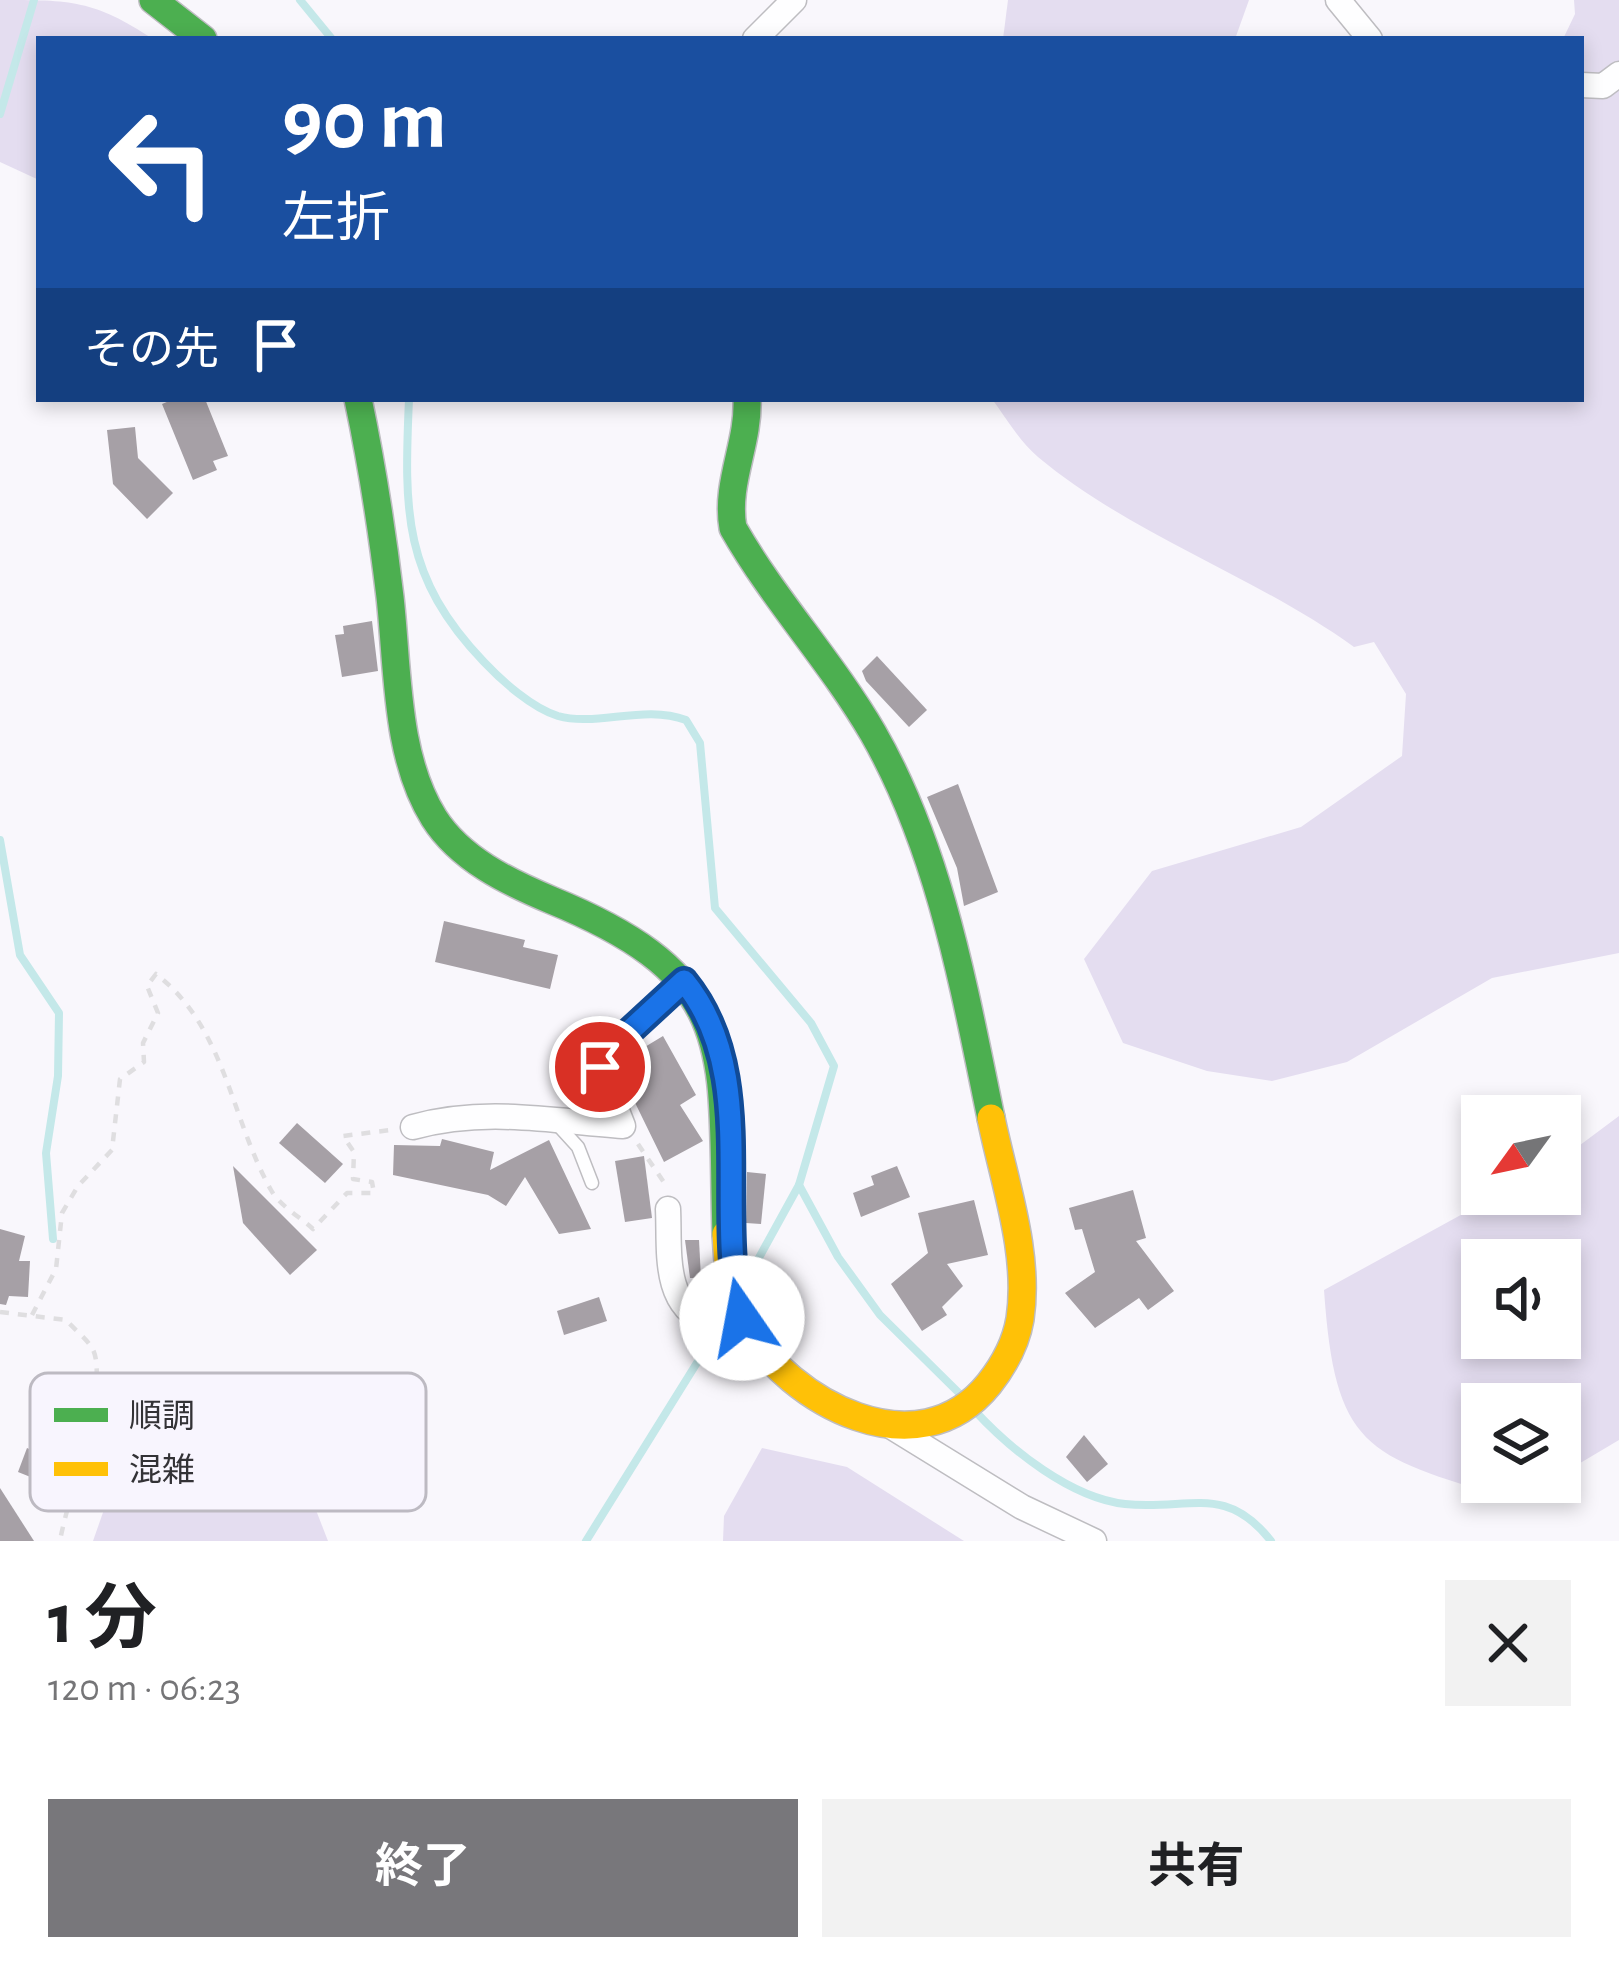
<!DOCTYPE html>
<html lang="ja">
<head>
<meta charset="utf-8">
<style>
  body { margin:0; font-family:"Alegreya Sans","Noto Sans JP",sans-serif; background:#f2f2f2; color:#202124; height:100vh; display:flex; flex-direction:column; font-size:45px; white-space:nowrap }
  * { box-sizing:border-box; margin:0 }
  p { font-size:39px; color:#757577 }
  .icon { flex:none; width:66px; height:66px; fill:none; stroke:currentColor; stroke-width:2; stroke-linecap:round; stroke-linejoin:round }
  .map { position:relative; height:1541px; overflow:hidden }
  .panel { display:flex; flex-direction:column; background:#fff; flex:1 }
  .panel>* { flex:none }
  .top-card { position:absolute; left:36px; top:36px; width:1548px; height:366px; border-radius:0px; box-shadow:0 6px 18px #0003; background:#1a4fa0; color:#fff; overflow:hidden }
  .needle { width:78px; rotate:237deg }
  .buttons { position:absolute; left:1461px; top:1095px; display:grid; gap:24px }
  .buttons a { display:grid; place-items:center; width:120px; height:120px; border-radius:0px; background:#fff; box-shadow:0 6px 18px #0003; font-size:60px }
  .pin { position:absolute; display:grid; place-items:center; width:102px; height:102px; color:#fff; margin:-51px; border:6px solid #fff; border-radius:50%; box-shadow:0 3px 12px #0007 }
  .me { position:absolute; width:132px; margin:-66px; rotate:348deg; stroke-linejoin:round; filter:drop-shadow(0 0 9px #0008) }
  .turn { display:flex; align-items:center; gap:42px; height:252px; padding:0 48px; font-size:54px }
  .turn .icon { width:156px; height:156px; stroke-width:2.5 }
  .turn b { display:block; font-size:84px; line-height:102px }
  .then { display:flex; align-items:center; height:114px; padding:0 48px; background:#0003; gap:24px; font-size:45px }
  .round { display:grid; place-items:center; flex:none; width:126px; height:126px; border-radius:0px; background:#f2f2f2 }
  .overview { display:flex; align-items:center; justify-content:space-between; height:204px; padding:0 48px }
  h1 { font-size:72px; font-weight:700; line-height:90px }
  .action { display:flex; gap:24px; margin-top:auto; padding:24px 48px }
  .action a { flex:1; height:138px; border-radius:0px; background:#78777b; color:#fff; font-size:48px; font-weight:700; line-height:138px; text-align:center }
  .action a+a { background:#f2f2f2; color:#202124 }
  .map>svg:first-child { display:block }
  .green { fill:#e4ddf0; fill-rule:evenodd }
  .lines { fill:none; stroke-linecap:round; stroke-linejoin:round }
  .stream { stroke:#c4e8e9; stroke-width:8 }
  .building { fill:#a6a0a6 }
  .lane-casing { stroke:#bebdc1; stroke-width:15 }
  .street-casing { stroke:#bebdc1; stroke-width:27 }
  .fast-casing { stroke:#bebdc1; stroke-width:30 }
  .slow-casing { stroke:#bebdc1; stroke-width:30 }
  .path { stroke:#dfdee0; stroke-width:4.5; stroke-dasharray:9 9; stroke-linecap:butt }
  .lane { stroke:#fefeff; stroke-width:12 }
  .street { stroke:#fefeff; stroke-width:24 }
  .fast { stroke:#4caf50; stroke-width:27 }
  .slow { stroke:#ffc107; stroke-width:27 }
  .route-casing { stroke:#114b97; stroke-width:30 }
  .route { stroke:#1a73e8; stroke-width:21 }
  .key { fill:#f8f5fe; stroke:#bdbac2; stroke-width:3 }
  .key-label { font-size:33px; fill:#333236 }
</style>
</head>
<body>
<div class="map">
<svg width="1619" height="1541" viewBox="0 0 1619 1541">
  <rect width="100%" height="100%" fill="#f9f7fc"/>
  <g class="green">
    <path d="M0,0C71,0 94,0 153,39H39V180L0,162Z"/>
    <path d="M1008,0H1249L1235,39H1003Z"/>
    <path d="M1574,0H1619V953L1492,978L1347,1062L1272,1081L1207,1071L1123,1043L1084,959L1152,871L1301,827L1402,756L1406,694L1374,642L1354,647C1254,575 1133,536 1038,457C1020,442 1006,418 992,399H1581V39H1563L1575,14Z"/>
    <path d="M1619,1116V1440L1560,1475V1404H1482V1482H1544L1509,1498C1364,1456 1335,1447 1324,1290L1499,1194H1560V1160ZM1560,1260V1338H1482V1260Z"/>
    <path d="M201,1386L254,1412L314,1505L328,1541H93L135,1421Z"/>
    <path d="M762,1448L847,1467L964,1541H723L724,1516Z"/>
  </g>
  <g class="lines">
    <g class="stream">
      <path d="M300,0L332,39"/>
      <path d="M0,114L34,0"/>
      <path d="M409,399C404,512 403,577 484,662C502,681 532,708 558,716C597,727 644,704 686,720L700,743L715,908L811,1023L834,1066L799,1185L838,1257L880,1315L961,1395"/>
      <path d="M0,840L20,955L59,1013L58,1076L46,1153L53,1239"/>
      <path d="M744,1285L799,1185"/>
      <path d="M975,1411C1011,1450 1071,1498 1125,1504C1188,1511 1225,1482 1271,1541"/>
      <path d="M586,1541L718,1329"/>
    </g>
  </g>
  <g class="building">
    <path d="M174,399H205L228,456L213,461L217,470L193,480L162,404Z"/>
    <path d="M135,427L138,458L173,493L147,519L113,484L107,430Z"/>
    <path d="M372,621L378,671L342,677L335,635L344,634L343,626Z"/>
    <path d="M877,656L927,710L909,727L866,681L862,671Z"/>
    <path d="M958,784L998,892L964,906L957,868L927,797Z"/>
    <path d="M444,921L525,940L523,947L558,955L550,989L435,962Z"/>
    <path d="M663,1036L696,1095L680,1105L703,1141L664,1162L620,1072L625,1059Z"/>
    <path d="M297,1123L343,1164L325,1183L279,1143Z"/>
    <path d="M442,1139L494,1152L490,1170L549,1140L591,1229L559,1234L525,1177L506,1206L488,1195L393,1175L394,1145L440,1146Z"/>
    <path d="M644,1156L652,1218L625,1222L615,1161Z"/>
    <path d="M233,1166L317,1250L290,1275L243,1223Z"/>
    <path d="M897,1166L910,1197L861,1217L853,1193L874,1185L871,1176Z"/>
    <path d="M747,1172L766,1174L761,1224L746,1223Z"/>
    <path d="M1133,1190L1146,1238L1136,1241L1174,1291L1148,1310L1139,1298L1095,1328L1065,1293L1095,1272L1082,1229L1075,1230L1069,1208Z"/>
    <path d="M974,1200L988,1255L947,1264L963,1286L942,1307L947,1315L922,1331L891,1284L928,1253L918,1213Z"/>
    <path d="M0,1229L25,1236L19,1261H30L28,1297L9,1296L6,1305L0,1304Z"/>
    <path d="M685,1240H699L701,1278H690Z"/>
    <path d="M599,1297L607,1321L564,1335L557,1311Z"/>
    <path d="M1084,1435L1108,1464L1087,1482L1066,1457Z"/>
    <path d="M27,1448L47,1457L38,1480L18,1472Z"/>
    <path d="M0,1488L34,1541H0Z"/>
  </g>
  <g class="lines">
    <defs>
      <path id="lane" d="M557,1124L578,1147L592,1183"/>
      <g id="street">
        <path d="M1338,0L1370,39"/>
        <path d="M755,39L794,0"/>
        <path d="M1581,85L1603,86L1619,74"/>
        <path d="M413,1127C486,1107 550,1121 623,1126L600,1067C611,1042 662,1004 684,981"/>
        <path d="M668,1209C670,1250 662,1304 707,1322C721,1328 732,1331 745,1326"/>
        <path d="M892,1427L1022,1507L1094,1541"/>
      </g>
      <g id="fast">
        <path d="M153,0L203,39"/>
        <path d="M358,399C372,465 382,530 390,597C398,668 395,756 434,818C460,859 508,882 551,900C744,979 720,1052 726,1234"/>
        <path d="M747,399C749,444 725,483 733,528C774,600 831,661 873,733C940,850 964,988 991,1118"/>
      </g>
      <path id="slow" d="M726,1234C728,1263 729,1297 744,1324C790,1403 918,1472 989,1384C1004,1365 1016,1343 1020,1319C1030,1253 1004,1182 991,1118"/>
    </defs>
    <use href="#lane" class="lane-casing"/>
    <use href="#street" class="street-casing"/>
    <use href="#fast" class="fast-casing"/>
    <use href="#slow" class="slow-casing"/>
    <g class="path">
      <path d="M638,1144L665,1184"/>
      <path d="M0,1312L66,1320C74,1329 86,1338 92,1348C111,1378 67,1499 60,1541"/>
      <path d="M32,1315L56,1269L62,1213L78,1186L112,1150L120,1079L144,1062L143,1043L158,1013L147,986L156,974C226,1028 230,1117 271,1190C279,1205 300,1217 313,1229L347,1193H374L372,1182L353,1179L354,1152L343,1136L391,1130"/>
    </g>
    <use href="#lane" class="lane"/>
    <use href="#street" class="street"/>
    <use href="#fast" class="fast"/>
    <use href="#slow" class="slow"/>
  </g>
  <g class="lines">
    <defs>
      <path id="route" d="M600,1067L607,1052L684,981C761,1075 713,1210 742,1318"/>
    </defs>
    <use href="#route" class="route-casing"/>
    <use href="#route" class="route"/>
  </g>
  <rect x="30" y="1373" width="396" height="138" rx="18" class="key"/>
  <rect x="54" y="1408" width="54" height="14" fill="#4caf50"/>
  <rect x="54" y="1462" width="54" height="14" fill="#ffc107"/>
  <g class="key-label">
    <text x="129" y="1427">順調</text>
    <text x="129" y="1481">混雑</text>
  </g>
</svg>
<div class="buttons">
<a><svg class="needle" viewBox="-14 -14 28 28"><path d="M0-13l5 13h-10z" fill="#e53935"/><path d="M0 13l5-13h-10z" fill="#757577"/></svg></a>
<a><svg class="icon" aria-label="sound" viewBox="0 0 24 24"><path d="M4 9h4l5-4v14l-5-4H4zM17 9q2 3 0 6"/></svg></a>
<a><svg class="icon" aria-label="layers" viewBox="0 0 24 24"><path d="M12 4l9 5-9 5-9-5zM3 14l9 5 9-5"/></svg></a>
</div>
<div class="pin" style="left:600px;top:1067px;background:#d93025"><svg class="icon" aria-label="arrive" viewBox="0 0 24 24"><path d="M6 21V4h12l-3 4 3 4H6"/></svg></div>
<svg class="me" style="left:742px;top:1318px" viewBox="-20 -20 40 40"><circle r="19" fill="#fff"/><path d="M0-13L10 11 0 6-10 11z" fill="#1a73e8"/></svg>
<div class="top-card">
<div class="turn"><svg class="icon" aria-label="left" viewBox="0 0 24 24"><path d="M17 20v-9H6M10 6l-5 5 5 5"/></svg><div><b>90 m</b>左折</div></div>
<div class="then">その先<svg class="icon" aria-label="arrive" viewBox="0 0 24 24"><path d="M6 21V4h12l-3 4 3 4H6"/></svg></div>
</div>
</div>
<section class="panel">
<div class="overview"><div><h1>1 分</h1><p>120 m · 06:23</p></div><a class="round"><svg class="icon" aria-label="close" viewBox="0 0 24 24"><path d="M6 6l12 12M18 6L6 18"/></svg></a></div>
<div class="action"><a>終了</a><a>共有</a></div>
</section>
</body>
</html>
